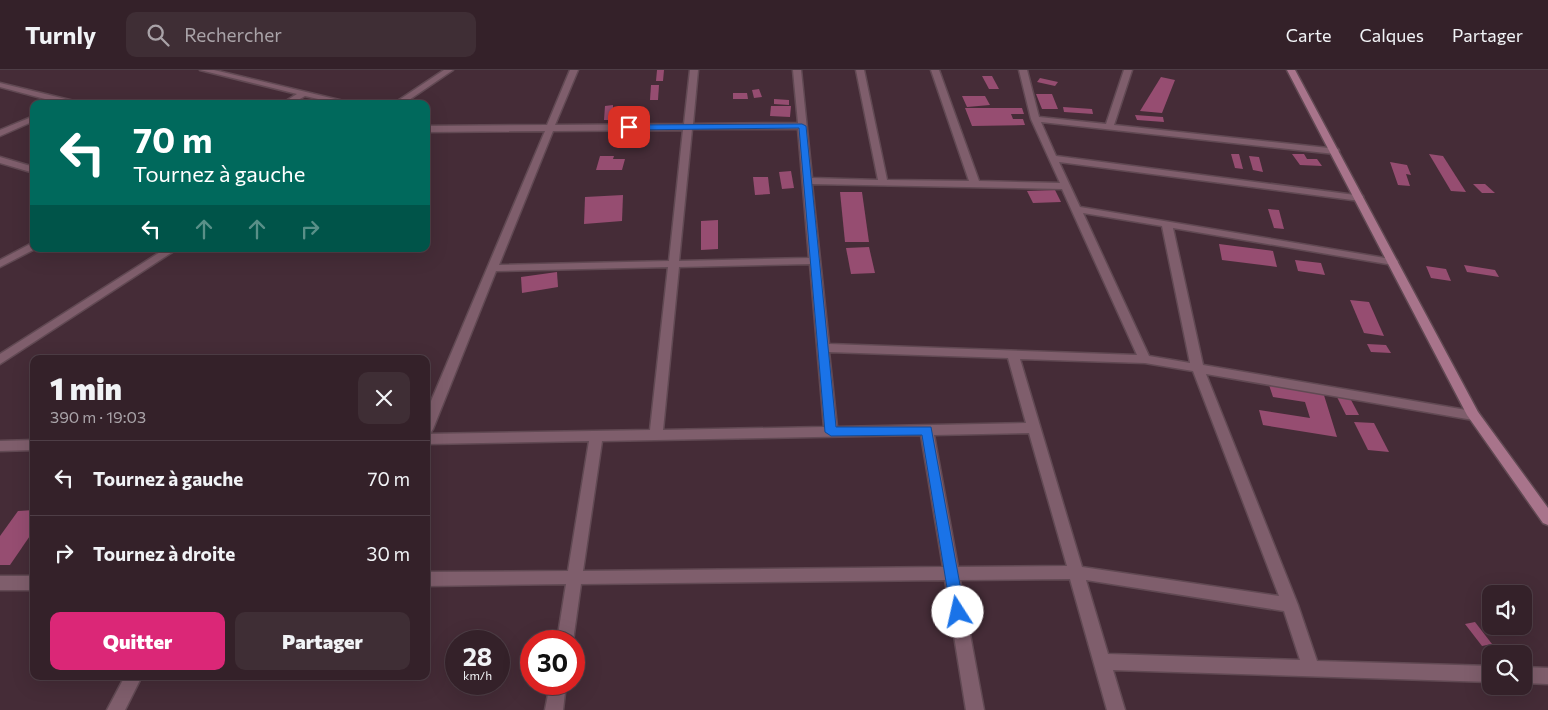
<!DOCTYPE html>
<html lang="fr">
<head>
<meta charset="utf-8">
<style>
  body { margin:0; font-family:Commissioner,sans-serif; background:#3f2e35; color:#f1f3f6; height:100vh; display:flex; flex-direction:column; font-size:19px; white-space:nowrap }
  * { box-sizing:border-box; margin:0 }
  p { font-size:16px; color:#a9a3a8 }
  .icon { flex:none; width:28px; height:28px; fill:none; stroke:currentColor; stroke-width:2; stroke-linecap:round; stroke-linejoin:round }
  .map { position:relative; flex:1; overflow:hidden }
  .panel { position:absolute; left:30px; top:285px; width:400px; height:325px; display:flex; flex-direction:column; background:#342129; border-radius:10px; box-shadow:0 5px 20px #0002,0 0 0 1px #4e3e46 }
  .panel>* { flex:none }
  .hud { position:absolute; left:30px; top:30px; width:400px; height:152px; border-radius:10px; box-shadow:0 5px 20px #0002,0 0 0 1px #4e3e46; background:#00695c; color:#fff; overflow:hidden }
  .fabs { position:absolute; left:1482px; top:515px; display:grid; gap:10px }
  .fabs a { display:grid; place-items:center; width:50px; height:50px; border-radius:10px; background:#342129; box-shadow:0 5px 20px #0002,0 0 0 1px #4e3e46; font-size:25px }
  .speed { position:absolute; left:445px; top:560px; display:flex; gap:10px; font-size:25px; font-weight:700; text-align:center }
  .speed>* { display:grid; place-content:center; width:65px; height:65px; border-radius:50%; background:#342129; box-shadow:0 5px 20px #0002,0 0 0 1px #4e3e46; line-height:1 }
  .speed small { font-size:12px; font-weight:400 }
  .speed .limit { border:8px solid #d22; background:#fff; color:#111 }
  .pin { position:absolute; display:grid; place-items:center; width:42px; height:42px; color:#fff; margin:-21px; border-radius:10px; box-shadow:0 2px 8px #0006 }
  .me { position:absolute; width:55px; margin:-28px; rotate:350deg; stroke-linejoin:round; filter:drop-shadow(0 0 4px #0008) }
  .turn { display:flex; align-items:center; gap:18px; height:105px; padding:0 20px; font-size:22px }
  .turn .icon { width:65px; height:65px; stroke-width:2.5 }
  .turn b { display:block; font-size:35px; line-height:42px }
  .lanes { display:flex; align-items:center; height:48px; padding:0 20px; background:#0003; justify-content:center; gap:25px; direction:ltr }
  .lanes .off { opacity:.35 }
  .round { display:grid; place-items:center; flex:none; width:52px; height:52px; border-radius:10px; background:#3f2e35 }
  .headline { display:flex; align-items:center; justify-content:space-between; height:85px; padding:0 20px }
  h1 { font-size:30px; font-weight:800; line-height:38px }
  .primary-button { display:flex; gap:10px; margin-top:auto; padding:10px 20px }
  .primary-button a { flex:1; height:58px; border-radius:10px; background:#db2777; color:#fff; font-size:20px; font-weight:800; line-height:58px; text-align:center }
  .primary-button a+a { background:#3f2e35; color:#f1f3f6 }
  ul { padding:0; list-style:none }
  li { display:flex; align-items:center; gap:15px; height:75px; padding:0 20px; border-top:1px solid #4e3e46 }
  li div { flex:1 }
  li b { display:block; font-size:19px }
  li em { font-style:normal }
  header { display:flex; align-items:center; gap:30px; box-sizing:border-box; height:70px; padding:0 25px; background:#342129; border-bottom:1px solid #4e3e46 }
  header strong { font-size:24px }
  nav { display:flex; gap:28px; margin-inline-start:auto; font-size:18px }
  .search { width:350px; height:45px; background:#3f2e35; display:flex; align-items:center; gap:12px; box-sizing:border-box; padding:0 18px; border-radius:10px; color:#a9a3a8; font-size:19px }
  .map>svg:first-child { display:block }
  .building { fill:#964d71 }
  .lines { fill:none; stroke-linecap:round; stroke-linejoin:round }
  .street-casing { stroke:#614953; stroke-width:3 }
  .secondary-casing { stroke:#614953; stroke-width:3 }
  .street { fill:#7f5e6c; fill-rule:evenodd }
  .secondary { fill:#a8748b; fill-rule:evenodd }
  .route { fill:#1a73e8; stroke:#114b97 }
</style>
</head>
<body>
<header>
<strong>Turnly</strong>
<div class="search"><svg class="icon" aria-label="search" viewBox="0 0 24 24"><circle cx="10" cy="10" r="6"/><path d="M15 15l6 6"/></svg>Rechercher</div>
<nav><a>Carte</a><a>Calques</a><a>Partager</a></nav>
</header>
<div class="map">
<svg width="1548" height="640" viewBox="0 0 1548 640">
  <rect width="100%" height="100%" fill="#452c37"/>
  <g class="building">
    <path d="M657,0H664L663,11H656Z"/>
    <path d="M982,6H992L999,19H989Z"/>
    <path d="M1161,7L1175,10L1162,43L1140,41Z"/>
    <path d="M1040,8L1058,12L1055,16L1037,12Z"/>
    <path d="M651,15H659L658,30H650Z"/>
    <path d="M759,19L762,27L754,28L752,20Z"/>
    <path d="M733,23H747L748,29H733Z"/>
    <path d="M1036,24H1052L1058,39H1042Z"/>
    <path d="M962,26H985L990,35L967,37Z"/>
    <path d="M774,29L789,30V35L774,34Z"/>
    <path d="M613,35V45H618L617,50H604L605,36Z"/>
    <path d="M771,36H791L790,47L770,46Z"/>
    <path d="M1063,37L1092,39L1093,44L1064,42Z"/>
    <path d="M965,38H1022L1024,44H1011L1013,49H1023L1025,55L972,56Z"/>
    <path d="M1135,45L1163,47L1164,52L1137,50Z"/>
    <path d="M1231,84H1239L1243,99L1235,98Z"/>
    <path d="M1292,84H1304L1307,89H1317L1322,96L1300,95Z"/>
    <path d="M1429,84L1443,86L1466,122L1451,121Z"/>
    <path d="M600,86H614L613,89H625L622,100H596Z"/>
    <path d="M1249,86L1259,87L1263,102L1253,100Z"/>
    <path d="M1390,92L1407,95L1411,105L1406,104L1410,116L1398,115Z"/>
    <path d="M791,101L794,118L782,119L779,102Z"/>
    <path d="M753,107H768L770,124L755,125Z"/>
    <path d="M1473,114H1485L1495,123H1482Z"/>
    <path d="M1055,120L1061,132L1033,133L1027,121Z"/>
    <path d="M840,122H862L869,172H845Z"/>
    <path d="M623,125L622,151L584,154L585,127Z"/>
    <path d="M1268,139L1279,140L1284,159L1274,158Z"/>
    <path d="M718,150V179L701,180V151Z"/>
    <path d="M1219,174L1273,181L1277,197L1222,190Z"/>
    <path d="M869,177L875,203L851,204L846,178Z"/>
    <path d="M1295,190L1321,193L1325,205L1298,201Z"/>
    <path d="M1464,195L1495,200L1499,207L1467,202Z"/>
    <path d="M1426,196L1446,199L1451,211L1431,208Z"/>
    <path d="M557,202L558,217L522,223L521,207Z"/>
    <path d="M1350,230L1369,232L1384,266L1364,263Z"/>
    <path d="M1367,274L1386,275L1391,283L1371,282Z"/>
    <path d="M1269,315L1323,322L1337,367L1263,355L1259,340L1310,348L1305,332L1273,327Z"/>
    <path d="M1337,327L1350,328L1359,345H1346Z"/>
    <path d="M1354,352L1374,353L1389,382L1368,380Z"/>
    <path d="M34,440V460L10,495H0V466L18,441Z"/>
    <path d="M1475,552L1492,574L1482,576L1465,554Z"/>
  </g>
  <g class="lines">
    <defs>
      <g id="street">
        <path d="M200,0H214L356,34H340L305,26L291,34H281L297,24Z"/>
        <path d="M444,0H453L403,34H393Z"/>
        <path d="M570,0H578L555,55L684,54L690,0H698L693,54L798,53L793,0H801L812,108L878,110L856,0H864L887,110L969,111L931,0H939L979,111L1060,113L1031,49L1019,0H1027L1039,47L1106,54L1124,0H1132L1114,55L1338,79L1339,81L1335,84L1041,52L1056,86L1363,126V130L1360,131L1059,92L1080,137L1397,190L1398,192L1393,195L1173,158L1203,295L1478,342L1479,345L1478,348L1473,350L1206,304L1298,535L1317,591L1491,596V612L1113,600L1125,640H1107L1070,509L960,510L984,640H966L945,510L581,514L573,571H557L566,514L426,516V502L568,501L589,371L426,374V364L650,360L668,197L496,201L433,359L431,362L426,364V343L545,61L426,62V56L547,55ZM692,59H798L809,188L679,191ZM683,60L669,191L499,195L553,61ZM812,114L1062,119L1137,285L829,274ZM1083,143L1162,156L1190,293L1149,286ZM810,194L824,357L663,360L679,197ZM829,282L1008,288L1026,353L837,357ZM1020,289L1145,293L1193,301L1279,526L1082,497ZM1029,363L1067,496L958,497L934,365ZM921,365L943,497L583,501L602,371ZM1086,510L1284,541L1300,590L1108,584Z"/>
        <path d="M0,13L78,32L79,34H64L0,17Z"/>
        <path d="M34,46V51L0,66V60Z"/>
        <path d="M0,87L34,97V103L0,93Z"/>
        <path d="M34,172L35,179L0,197V190Z"/>
        <path d="M165,179H177L0,294V284Z"/>
        <path d="M34,370V380L0,381V371Z"/>
        <rect x="0" y="506" width="34" height="14"/>
        <path d="M1524,597L1548,598V614L1524,613Z"/>
        <path d="M125,606H142L125,640H107Z"/>
        <path d="M550,614H566L563,640H545Z"/>
      </g>
      <path id="secondary" d="M1287,0H1295L1478,342L1548,438V455L1543,453L1467,345Z"/>
    </defs>
    <use href="#street" class="street-casing"/>
    <use href="#secondary" class="secondary-casing"/>
    <use href="#street" class="street"/>
    <use href="#secondary" class="secondary"/>
  </g>
  <path class="route" d="M802,54L806,56L836,357H931L965,542L963,547L958,549L953,547L951,542L922,365L831,366L825,362L799,58L629,60L625,57L629,55Z"/>
</svg>
<div class="fabs">
<a><svg class="icon" aria-label="sound" viewBox="0 0 24 24"><path d="M4 9h4l5-4v14l-5-4H4zM17 9q2 3 0 6"/></svg></a>
<a><svg class="icon" aria-label="search" viewBox="0 0 24 24"><circle cx="10" cy="10" r="6"/><path d="M15 15l6 6"/></svg></a>
</div>
<div class="speed"><div>28<small>km/h</small></div><div class="limit">30</div></div>
<div class="pin" style="left:629px;top:57px;background:#d93025"><svg class="icon" aria-label="arrive" viewBox="0 0 24 24"><path d="M6 21V4h12l-3 4 3 4H6"/></svg></div>
<svg class="me" style="left:958px;top:542px" viewBox="-20 -20 40 40"><circle r="19" fill="#fff"/><path d="M0-13L10 11 0 6-10 11z" fill="#1a73e8"/></svg>
<div class="hud">
<div class="turn"><svg class="icon" aria-label="left" viewBox="0 0 24 24"><path d="M17 20v-9H6M10 6l-5 5 5 5"/></svg><div><b>70 m</b>Tournez à gauche</div></div>
<div class="lanes"><svg class="icon" aria-label="left" viewBox="0 0 24 24"><path d="M17 20v-9H6M10 6l-5 5 5 5"/></svg><svg class="icon off" aria-label="ahead" viewBox="0 0 24 24"><path d="M12 20V5M6 11l6-6 6 6"/></svg><svg class="icon off" aria-label="ahead" viewBox="0 0 24 24"><path d="M12 20V5M6 11l6-6 6 6"/></svg><svg class="icon off" aria-label="right" viewBox="0 0 24 24"><path d="M7 20v-9h11M14 6l5 5-5 5"/></svg></div>
</div>
<section class="panel">
<div class="headline"><div><h1>1 min</h1><p>390 m · 19:03</p></div><a class="round"><svg class="icon" aria-label="close" viewBox="0 0 24 24"><path d="M6 6l12 12M18 6L6 18"/></svg></a></div>
<ul>
<li><svg class="icon" aria-label="left" viewBox="0 0 24 24"><path d="M17 20v-9H6M10 6l-5 5 5 5"/></svg><div><b>Tournez à gauche</b></div><em>70 m</em></li>
<li><svg class="icon" aria-label="right" viewBox="0 0 24 24"><path d="M7 20v-9h11M14 6l5 5-5 5"/></svg><div><b>Tournez à droite</b></div><em>30 m</em></li>
</ul>
<div class="primary-button"><a>Quitter</a><a>Partager</a></div>
</section>
</div>
</body>
</html>
